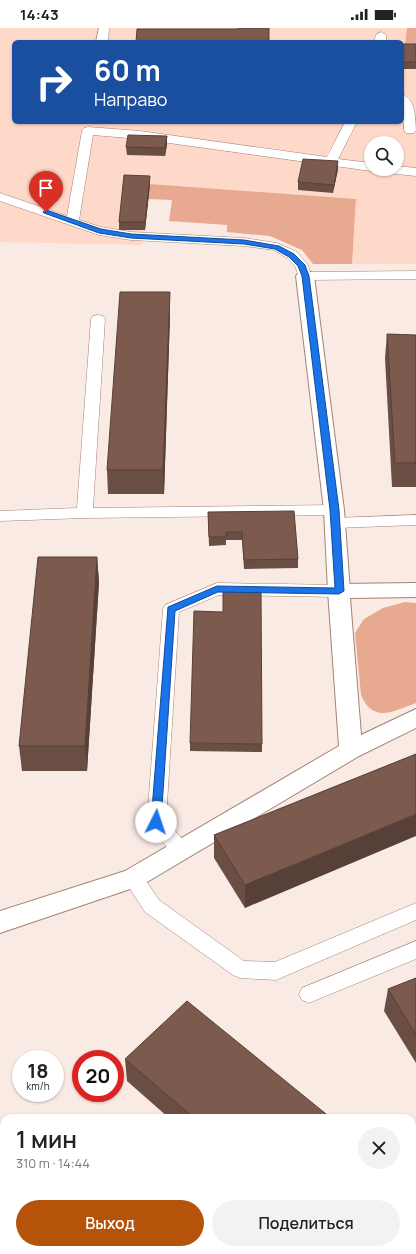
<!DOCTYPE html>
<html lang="ru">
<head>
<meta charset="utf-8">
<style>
  body { margin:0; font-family:Manrope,sans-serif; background:#f2f2f2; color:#222; height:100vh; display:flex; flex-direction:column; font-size:15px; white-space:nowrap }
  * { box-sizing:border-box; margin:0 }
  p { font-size:13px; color:#767676 }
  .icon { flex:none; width:22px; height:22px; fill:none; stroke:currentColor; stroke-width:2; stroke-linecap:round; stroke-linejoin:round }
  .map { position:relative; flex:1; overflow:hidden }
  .panel { position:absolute; left:0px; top:1086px; width:416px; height:140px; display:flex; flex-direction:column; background:#fff; border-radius:12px 12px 0 0; box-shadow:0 1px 3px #0004 }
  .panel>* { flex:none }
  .banner { position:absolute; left:12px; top:12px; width:392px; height:84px; border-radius:6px; box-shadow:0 1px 3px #0004; background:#1a4fa0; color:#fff; overflow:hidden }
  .tools { position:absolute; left:364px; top:108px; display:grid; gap:8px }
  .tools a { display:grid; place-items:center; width:40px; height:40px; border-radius:50%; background:#fff; box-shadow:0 1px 3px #0004; font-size:20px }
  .speed { position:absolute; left:12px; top:1022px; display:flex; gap:8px; font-size:20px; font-weight:700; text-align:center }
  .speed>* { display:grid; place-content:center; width:52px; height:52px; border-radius:50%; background:#fff; box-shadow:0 1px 3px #0004; line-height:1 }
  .speed small { font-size:10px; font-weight:400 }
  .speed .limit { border:6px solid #d22; background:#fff; color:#111 }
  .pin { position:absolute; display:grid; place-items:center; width:34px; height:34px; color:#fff; margin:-41px -17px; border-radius:50% 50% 50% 0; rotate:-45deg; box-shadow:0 0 4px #0007 }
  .pin .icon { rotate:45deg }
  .me { position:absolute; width:44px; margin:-22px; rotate:4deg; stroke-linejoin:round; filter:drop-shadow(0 0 3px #0008) }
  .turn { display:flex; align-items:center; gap:14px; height:84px; padding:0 16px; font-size:18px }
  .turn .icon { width:52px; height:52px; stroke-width:2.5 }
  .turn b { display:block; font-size:28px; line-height:34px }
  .round { display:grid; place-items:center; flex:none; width:42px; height:42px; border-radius:21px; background:#f2f2f2 }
  .head { display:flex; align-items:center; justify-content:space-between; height:68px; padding:0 16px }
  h1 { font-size:24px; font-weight:600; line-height:30px }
  .primary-button { display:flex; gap:8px; margin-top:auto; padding:8px 16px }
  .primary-button a { flex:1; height:46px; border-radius:24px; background:#b45309; color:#fff; font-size:16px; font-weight:600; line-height:46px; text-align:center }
  .primary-button a+a { background:#f2f2f2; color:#222 }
  .status { display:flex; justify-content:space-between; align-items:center; height:28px; padding:0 20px; background:#fff; direction:ltr }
  .status svg { height:11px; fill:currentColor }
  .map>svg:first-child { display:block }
  .built { fill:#fed9ca; fill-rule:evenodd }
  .green { fill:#e7aa91 }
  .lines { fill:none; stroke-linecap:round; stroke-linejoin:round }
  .service-casing { stroke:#a48274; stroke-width:1 }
  .minor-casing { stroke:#a48274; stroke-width:2 }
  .tertiary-casing { stroke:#a48274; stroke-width:2 }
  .service { fill:#fff; fill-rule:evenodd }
  .minor { fill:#fff; fill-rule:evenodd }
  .tertiary { fill:#fff; fill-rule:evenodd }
  .wall { fill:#6b4e43 }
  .shaded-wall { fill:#574037 }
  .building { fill:#7c5b4e; stroke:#574037 }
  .route { fill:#1a73e8; stroke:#114b97 }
</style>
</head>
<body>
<div class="status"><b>14:43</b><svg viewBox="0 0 49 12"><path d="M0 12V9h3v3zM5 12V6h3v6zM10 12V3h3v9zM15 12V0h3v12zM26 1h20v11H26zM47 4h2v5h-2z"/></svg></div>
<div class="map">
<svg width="416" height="1226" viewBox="0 0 416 1226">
  <rect width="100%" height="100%" fill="#faeae4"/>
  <path class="built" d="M0,0H407L404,24H416V236H352L356,171L150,156L145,202L142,217L0,214ZM14,14H402V94H14ZM371,115H397V141H371Z"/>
  <g class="green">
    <path d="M407,0H416V24H404Z"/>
    <path d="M150,156L356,171L352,236H313L302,222L270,208L227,204V197L169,193L172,172L148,171Z"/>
    <path d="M405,574L416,575V675C394,683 373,696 361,667L355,605L364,591L383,580Z"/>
  </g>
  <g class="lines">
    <defs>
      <g id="service">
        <path d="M99,0H109L108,14H96Z"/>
        <path d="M381,4L386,7V14H374L376,7Z"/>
        <path d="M402,67C416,70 415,90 416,102L414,105H406L404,102Z"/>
        <path d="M345,94H357L338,131L371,135V141L375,142L371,143L140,111L93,107L79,192L101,199L131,204L244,210L277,215L297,224L308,237L310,244L416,243V251L305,252L300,251L295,238L287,230L274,222L244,218L131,212L99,207L0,173V165L67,188L82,103L84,100L88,99L140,103L327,129Z"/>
        <path d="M397,138L416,140V148L387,145L383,144L381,141H397Z"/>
        <path d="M98,287L103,288L105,291L93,480L334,477L340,478L342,482L340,486L334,487L85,490L0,493V483L77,480L91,291L93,288Z"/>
        <path d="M416,487V497L335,500L329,499L327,495L329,491L335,490Z"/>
        <path d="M217,555L339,557L345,559L347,563L345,567L339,569L219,567L179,584L166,792L187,817L190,822L187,827L180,830L173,827L147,794L163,581L165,577Z"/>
        <path d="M133,842L140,844L159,872L244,933L275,934L416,875V892L276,952L240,950L233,947L145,884L123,850L126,844Z"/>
        <path d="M416,913V931L316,972L309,975L302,972L299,966L302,960Z"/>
        <path d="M210,1222H237L239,1226H212Z"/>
      </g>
      <path id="minor" d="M305,243L311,244L314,248L344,482L350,563L347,568L339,570L331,568L328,563L324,482L296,248L299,244Z"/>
      <path id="tertiary" d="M416,555V569L350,570L361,707L416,681V700L359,728L142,857L0,905V883L125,843L339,718L328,563L331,558L339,556Z"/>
    </defs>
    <use href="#service" class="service-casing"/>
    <use href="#minor" class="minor-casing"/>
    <use href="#tertiary" class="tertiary-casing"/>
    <use href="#service" class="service"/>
    <use href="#minor" class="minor"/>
    <use href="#tertiary" class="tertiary"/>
  </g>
  <g class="wall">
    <rect x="402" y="16" width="14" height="25"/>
    <path d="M167,108V116L165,128L127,127L126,119Z"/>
    <path d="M338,133V141L333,165L298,162V154Z"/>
    <path d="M150,156L145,202H119V194Z"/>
    <path d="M170,287L164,466H108L107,442Z"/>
    <path d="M387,306L416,307V459H392L385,330Z"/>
    <path d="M208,484L298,531V540L244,541L242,512H226V517L209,518Z"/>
    <path d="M97,529L99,554L87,743H22L19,718Z"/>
    <path d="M190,715L262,716V724L190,723Z"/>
    <path d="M416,726L245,880L214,830V807Z"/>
    <path d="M416,950V1035L384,983L388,961Z"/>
    <path d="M125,1031L331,1090H169L127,1053Z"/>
    <path d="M122,1222H166L168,1226H124Z"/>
    <path d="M322,1222H412L416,1226H327Z"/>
  </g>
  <g class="shaded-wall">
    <path d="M167,108V116L165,128V120Z"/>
    <path d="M338,133V141L333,165L334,157Z"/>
    <path d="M150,148V156L145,202V194Z"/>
    <path d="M170,264V287L164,466L163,442Z"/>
    <path d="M97,529L99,554L87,743L85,718Z"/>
    <path d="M416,786V808L245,880V857Z"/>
  </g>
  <g class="building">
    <path d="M238,0H269V14H136L137,1H238Z"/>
    <rect x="402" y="16" width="14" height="18"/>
    <path d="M128,107L167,108L165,120L126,119Z"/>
    <path d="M303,131L338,133L334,157L298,154Z"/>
    <path d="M124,147L150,148L145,194H119Z"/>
    <path d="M120,264H170L163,442H107Z"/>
    <path d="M387,306L416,307V435H395Z"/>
    <path d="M294,483L298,531L244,532L242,504H226V509H209L208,484Z"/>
    <path d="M38,529H97L85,718H19Z"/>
    <path d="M223,564H261L262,716L190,715L194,583L223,584Z"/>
    <path d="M416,726V786L245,857L214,807Z"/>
    <path d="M416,950V1007L388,961Z"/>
    <path d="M187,973L331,1090H194L125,1031Z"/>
    <path d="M412,1156L416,1160V1226H353L349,1222H412Z"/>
    <path d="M124,1222H166L168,1226H126Z"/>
  </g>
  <path class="route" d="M46,182L101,201L131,206L244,212L279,218L294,226L305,237L309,248L339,482L344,563L339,566L218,564L175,583L161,794L159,797H152L151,794L168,579L217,558L335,560L330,482L302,248L298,238L289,229L275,221L244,216L131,210L99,205L44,185L43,184Z"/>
</svg>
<div class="tools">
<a><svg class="icon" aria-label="search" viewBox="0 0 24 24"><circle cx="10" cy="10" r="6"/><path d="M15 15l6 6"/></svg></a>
</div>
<div class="speed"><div>18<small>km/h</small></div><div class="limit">20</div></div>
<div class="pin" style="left:46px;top:184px;background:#d93025"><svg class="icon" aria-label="arrive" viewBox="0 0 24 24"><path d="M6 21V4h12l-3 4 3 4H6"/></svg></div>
<svg class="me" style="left:156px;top:794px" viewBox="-20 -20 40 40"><circle r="19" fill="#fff"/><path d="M0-13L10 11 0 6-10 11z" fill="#1a73e8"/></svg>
<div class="banner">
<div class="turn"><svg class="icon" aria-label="right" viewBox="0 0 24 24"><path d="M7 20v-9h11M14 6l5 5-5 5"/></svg><div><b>60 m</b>Направо</div></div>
</div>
<section class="panel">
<div class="head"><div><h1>1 мин</h1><p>310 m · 14:44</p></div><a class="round"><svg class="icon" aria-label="close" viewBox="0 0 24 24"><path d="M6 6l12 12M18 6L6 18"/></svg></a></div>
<div class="primary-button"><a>Выход</a><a>Поделиться</a></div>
</section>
</div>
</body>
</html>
